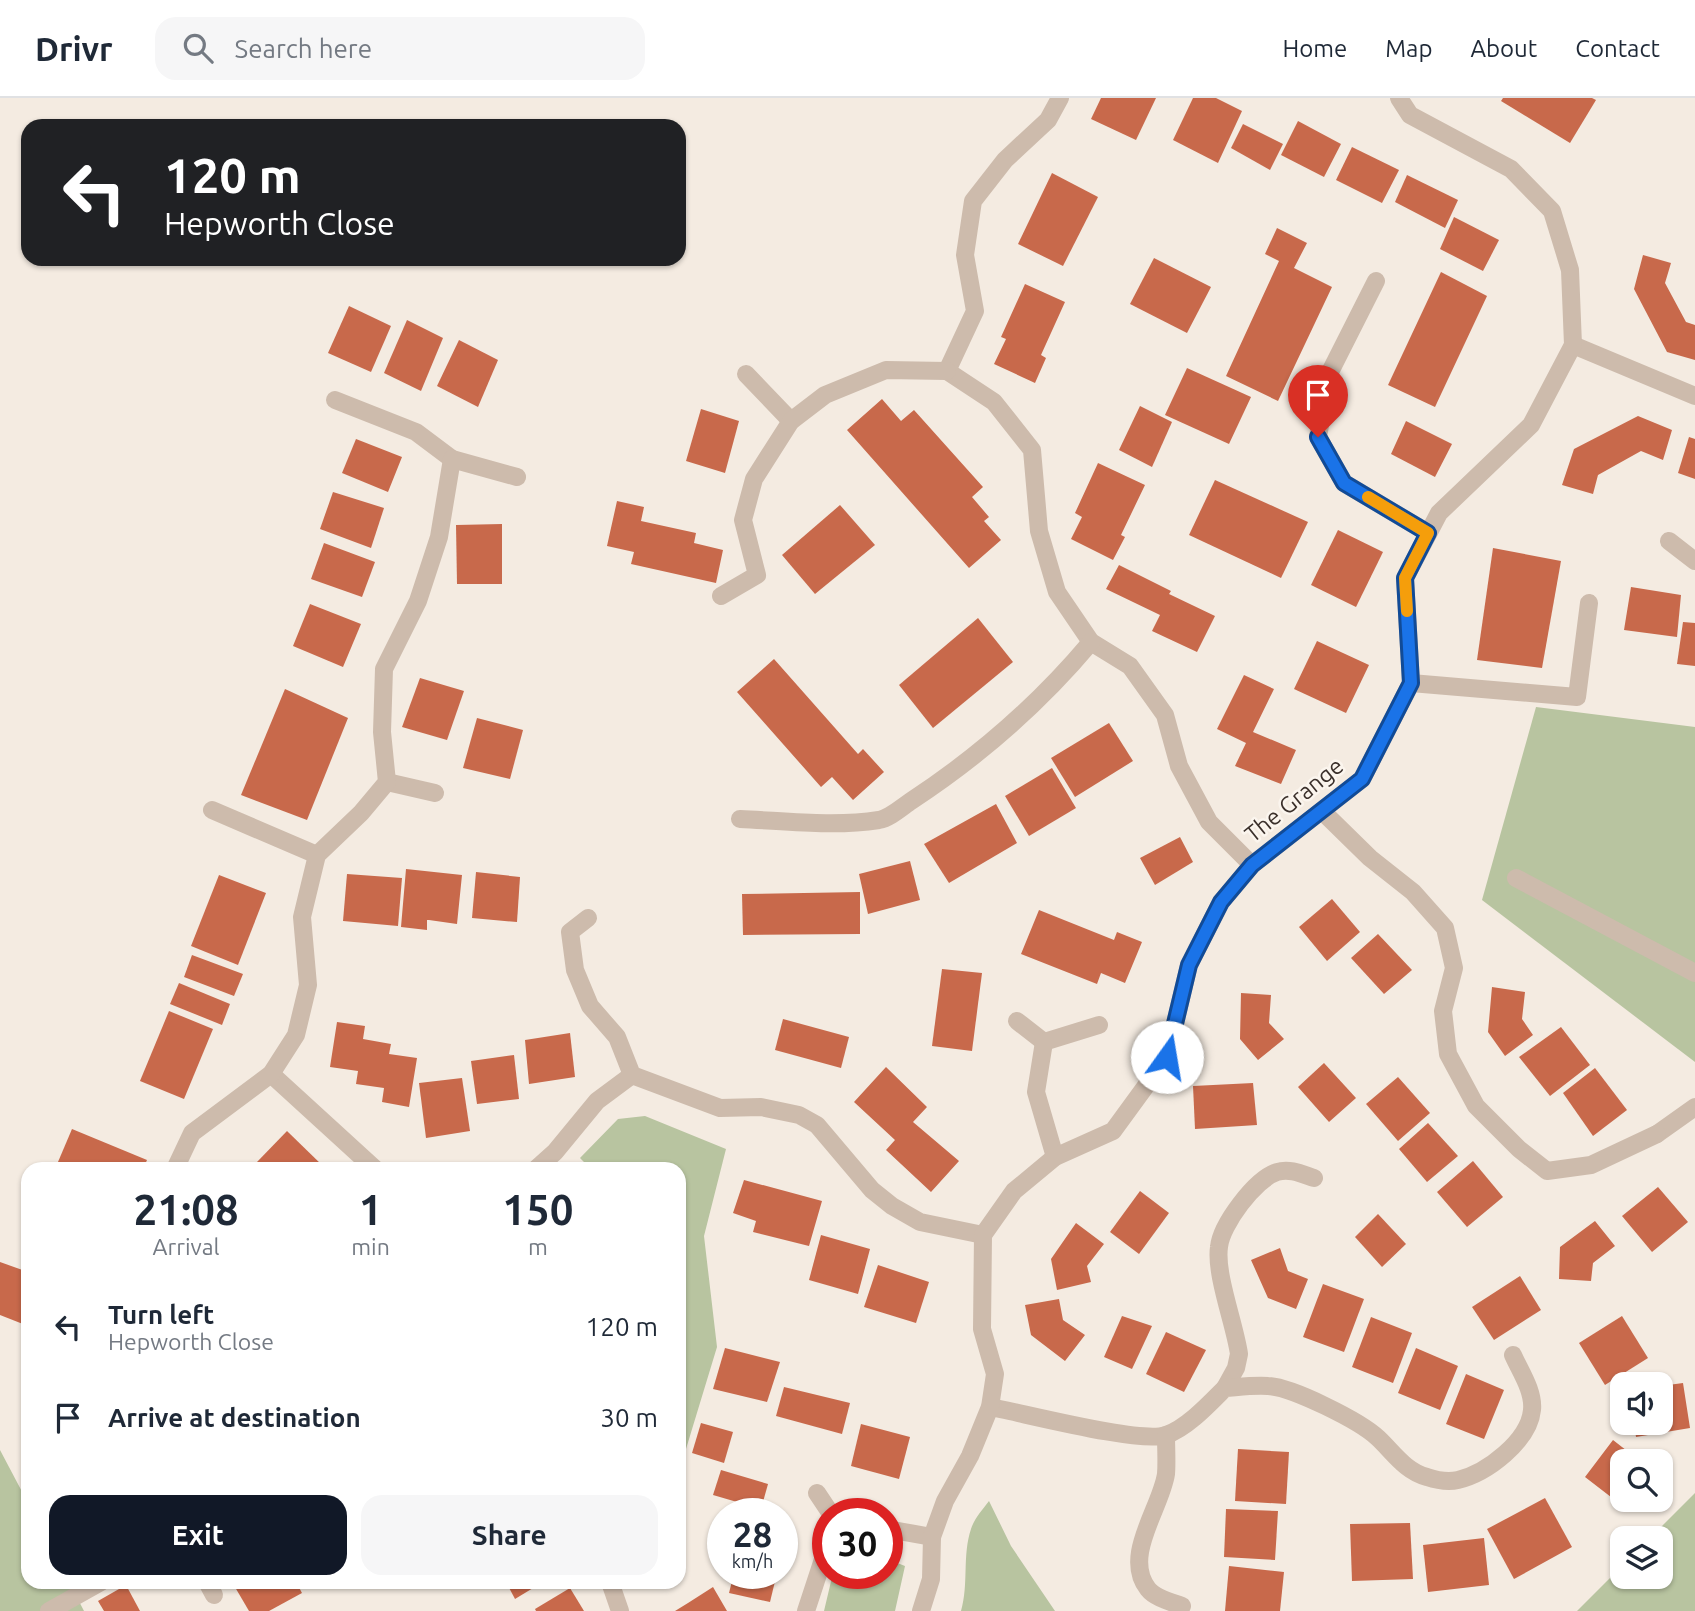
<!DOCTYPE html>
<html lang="en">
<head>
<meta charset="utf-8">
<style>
  body { margin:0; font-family:Ubuntu,sans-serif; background:#f6f6f7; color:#1f2937; height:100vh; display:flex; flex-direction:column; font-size:26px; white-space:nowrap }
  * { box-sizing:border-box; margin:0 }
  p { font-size:23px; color:#747a83 }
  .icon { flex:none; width:38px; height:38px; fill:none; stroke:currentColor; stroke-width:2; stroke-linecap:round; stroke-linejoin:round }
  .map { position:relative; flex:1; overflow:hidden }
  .details { position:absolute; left:21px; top:1064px; width:665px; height:427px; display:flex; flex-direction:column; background:#fff; border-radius:21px; box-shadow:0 2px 5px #0004 }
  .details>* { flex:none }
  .top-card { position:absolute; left:21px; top:21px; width:665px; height:147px; border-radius:21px; box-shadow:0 2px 5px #0004; background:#202124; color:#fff; overflow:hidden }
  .buttons { position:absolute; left:1610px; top:1274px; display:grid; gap:14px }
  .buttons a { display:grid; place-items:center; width:63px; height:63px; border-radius:14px; background:#fff; box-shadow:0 2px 5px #0004; font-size:35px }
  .speed { position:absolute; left:707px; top:1400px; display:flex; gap:14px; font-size:35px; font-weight:700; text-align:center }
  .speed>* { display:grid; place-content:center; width:91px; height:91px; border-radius:50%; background:#fff; box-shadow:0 2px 5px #0004; line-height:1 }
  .speed small { font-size:18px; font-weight:400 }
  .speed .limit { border:10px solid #d22; background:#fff; color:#111 }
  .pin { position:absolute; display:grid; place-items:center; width:60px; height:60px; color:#fff; margin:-72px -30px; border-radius:50% 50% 50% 0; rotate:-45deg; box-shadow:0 0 7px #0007 }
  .pin .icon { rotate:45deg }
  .me { position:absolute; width:77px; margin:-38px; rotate:13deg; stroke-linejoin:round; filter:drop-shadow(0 0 5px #0008) }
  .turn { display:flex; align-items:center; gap:24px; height:147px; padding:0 28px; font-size:32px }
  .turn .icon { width:91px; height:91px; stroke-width:2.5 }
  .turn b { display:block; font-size:49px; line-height:60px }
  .eta { display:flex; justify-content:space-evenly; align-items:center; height:119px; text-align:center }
  .eta b { font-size:42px; font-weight:700; line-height:49px }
  .button { display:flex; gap:14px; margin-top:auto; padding:14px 28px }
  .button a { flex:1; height:80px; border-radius:21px; background:#111827; color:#fff; font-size:28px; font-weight:700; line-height:80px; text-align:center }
  .button a+a { background:#f6f6f7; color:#1f2937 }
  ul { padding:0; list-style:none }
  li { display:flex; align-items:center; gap:21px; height:91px; padding:0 28px }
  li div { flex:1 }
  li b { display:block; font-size:26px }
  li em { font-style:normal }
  header { display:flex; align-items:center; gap:42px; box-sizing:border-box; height:98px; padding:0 35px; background:#fff; border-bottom:2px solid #e0e1e3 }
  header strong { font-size:33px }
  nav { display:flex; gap:38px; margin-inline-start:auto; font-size:24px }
  .search { width:490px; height:63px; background:#f6f6f7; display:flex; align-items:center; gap:18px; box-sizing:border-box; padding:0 24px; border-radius:21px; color:#747a83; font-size:26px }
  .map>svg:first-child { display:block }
  .green { fill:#b8c4a0 }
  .building { fill:#c8694b }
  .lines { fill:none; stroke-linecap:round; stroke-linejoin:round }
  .service { stroke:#cdbbac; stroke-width:18 }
  .minor { stroke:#cdbbac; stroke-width:18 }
  .route-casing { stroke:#114b97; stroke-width:18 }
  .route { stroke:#1a73e8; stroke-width:12 }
  .slow { stroke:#f59e0b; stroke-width:12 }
  .labels { text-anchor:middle; stroke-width:5; stroke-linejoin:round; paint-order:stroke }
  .street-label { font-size:23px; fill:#3b302b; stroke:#fbf5ee }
</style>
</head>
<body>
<header>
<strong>Drivr</strong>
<div class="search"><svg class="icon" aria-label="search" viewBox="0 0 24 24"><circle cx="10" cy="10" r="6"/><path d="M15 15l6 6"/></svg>Search here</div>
<nav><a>Home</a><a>Map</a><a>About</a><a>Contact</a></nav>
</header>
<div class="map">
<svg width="1695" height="1513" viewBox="0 0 1695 1513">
  <rect width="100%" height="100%" fill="#f4ebe1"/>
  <g class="green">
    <path d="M1536,609L1695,629V964L1482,802Z"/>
    <path d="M645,1018L726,1051L704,1138L717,1249L679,1374V1071H591L580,1060L618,1021Z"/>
    <path d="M0,1352L28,1405V1484H69L84,1513H0Z"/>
    <path d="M1695,1395V1513H1577L1622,1468V1479H1661V1440H1650Z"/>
    <path d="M989,1403L1011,1448L1055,1513H961C969,1486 962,1458 971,1431C974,1421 983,1411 989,1403Z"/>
    <path d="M887,1461L905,1468L895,1513H824L833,1475H887Z"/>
  </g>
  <g class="building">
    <path d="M1101,0H1156L1136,42L1091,21Z"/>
    <path d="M1193,0H1216L1242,13L1218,65L1173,42Z"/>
    <path d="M1503,0H1592L1596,2L1570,45L1501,3Z"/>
    <path d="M1298,23L1341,46L1324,79L1281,57Z"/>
    <path d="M1243,26L1283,46L1270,72L1231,50Z"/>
    <path d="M1352,49L1399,72L1382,105L1336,82Z"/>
    <path d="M1052,75L1098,99L1063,168L1018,146Z"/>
    <path d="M1407,77L1458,102L1445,130L1395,104Z"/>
    <path d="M1454,119L1499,142L1483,173L1440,151Z"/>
    <path d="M1277,130L1307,145L1294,170L1332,189L1278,303L1226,278L1279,163L1265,156Z"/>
    <path d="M1643,157L1671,165L1665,185L1686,224L1695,227V262L1667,254L1634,191Z"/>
    <path d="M1154,160L1211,189L1187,235L1130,206Z"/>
    <path d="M1441,174L1487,198L1435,309L1388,287Z"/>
    <path d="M1025,186L1065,204L1041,257L1046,260L1035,285L994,266L1006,241L1001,239Z"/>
    <path d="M349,208L391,228L371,274L328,255Z"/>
    <path d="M407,222L443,240L421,293L384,275Z"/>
    <path d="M459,242L498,262L478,309L437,288Z"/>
    <path d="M1187,270L1251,299L1229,346L1165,317Z"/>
    <path d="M882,301L901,323L914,312L983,389L972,399L989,419L984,423L1001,442L969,470L847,332Z"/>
    <path d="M1140,308L1172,324L1152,369L1119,352Z"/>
    <path d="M701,311L739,323L725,375L686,363Z"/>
    <path d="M1638,318L1672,332L1663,362L1641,353L1598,377L1593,396L1562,387L1574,351Z"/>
    <path d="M1406,323L1452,346L1435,379L1391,356Z"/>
    <path d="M1689,339L1695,341V381L1678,375Z"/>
    <path d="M356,341L402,359L388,394L342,375Z"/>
    <path d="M1098,365L1145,387L1121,437L1125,439L1113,462L1071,441L1082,419L1075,415Z"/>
    <path d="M1215,382L1308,424L1281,480L1189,437Z"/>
    <path d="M333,394L384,410L371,450L320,431Z"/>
    <path d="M617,403L644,409L641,423L696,435L694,445L723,452L716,485L631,466L634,454L607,448Z"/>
    <path d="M840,407L875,447L815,496L782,457Z"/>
    <path d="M502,426V486H457L456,427Z"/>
    <path d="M1338,432L1383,454L1356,509L1311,487Z"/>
    <path d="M324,445L375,464L362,499L311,481Z"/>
    <path d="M1493,450L1561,463L1542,570L1477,562Z"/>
    <path d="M1119,467L1171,493L1169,496L1215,518L1197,554L1152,533L1160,517L1106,491Z"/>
    <path d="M1631,489L1681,497L1677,539L1624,532Z"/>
    <path d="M310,506L361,526L343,569L293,548Z"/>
    <path d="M978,520L1013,564L933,630L899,587Z"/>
    <path d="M1683,524L1695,525V568L1677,566Z"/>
    <path d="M1317,543L1369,567L1346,615L1294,591Z"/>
    <path d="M774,561L858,656L863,651L884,674L853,702L832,679L821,689L737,594Z"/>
    <path d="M1244,577L1274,591L1253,634L1296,652L1281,686L1235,668L1246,645L1217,631Z"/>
    <path d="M420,580L464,593L447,642L402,629Z"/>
    <path d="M285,591L348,620L307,722L241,697Z"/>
    <path d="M477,620L523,632L510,681L463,670Z"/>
    <path d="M1109,625L1133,663L1075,699L1051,660Z"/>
    <path d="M1052,670L1076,710L1029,738L1005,698Z"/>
    <path d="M996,706L1017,745L949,785L924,746Z"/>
    <path d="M1180,739L1193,764L1155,787L1140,760Z"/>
    <path d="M910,763L920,802L868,816L859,776Z"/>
    <path d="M406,771L462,777L457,826L429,822H427V832L401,829Z"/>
    <path d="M476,774L520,779L517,824L472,820Z"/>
    <path d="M347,776L402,780L398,828L343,823Z"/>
    <path d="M219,777L266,795L238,867L191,848Z"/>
    <path d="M860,794V836L743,837L742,796Z"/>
    <path d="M1332,801L1360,834L1327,863L1299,829Z"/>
    <path d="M1039,812L1114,842L1117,834L1142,844L1125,885L1101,875L1097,886L1021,856Z"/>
    <path d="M1378,836L1412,872L1384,896L1351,860Z"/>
    <path d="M192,857L243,876L234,898L184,879Z"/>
    <path d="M942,871L982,875L972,953L932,948Z"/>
    <path d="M179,885L230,906L222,927L170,906Z"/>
    <path d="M1492,889L1525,894L1522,921L1533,937L1505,958L1488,934Z"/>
    <path d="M1241,895L1271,897L1269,925L1284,941L1258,962L1240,941Z"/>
    <path d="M169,913L213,931L184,1001L140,983Z"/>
    <path d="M783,921L849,939L841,970L775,952Z"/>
    <path d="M337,924L365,928L363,941L391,946L389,956L417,960L409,1009L382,1004L384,990L356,986L358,973L330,969Z"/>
    <path d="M1561,929L1590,967L1550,998L1519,959Z"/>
    <path d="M570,935L575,979L529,986L525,942Z"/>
    <path d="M514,957L519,1001L477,1006L471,963Z"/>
    <path d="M1324,965L1356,1000L1329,1024L1298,989Z"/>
    <path d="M886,969L927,1009L913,1024L959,1063L931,1094L886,1052L895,1042L854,1004Z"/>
    <path d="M1595,970L1627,1012L1593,1038L1563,995Z"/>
    <path d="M1398,979L1430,1015L1398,1043L1366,1006Z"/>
    <path d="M462,980L470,1033L426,1040L419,985Z"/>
    <path d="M1253,985L1257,1027L1195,1031L1193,988Z"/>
    <path d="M1428,1025L1458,1058L1427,1084L1399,1051Z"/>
    <path d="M72,1031L147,1062L143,1071H55Z"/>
    <path d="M287,1033L324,1069L323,1071H265L257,1064Z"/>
    <path d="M1473,1063L1503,1099L1467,1129L1437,1094Z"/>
    <path d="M744,1082L822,1103L809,1148L753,1134L756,1123L733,1115Z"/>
    <path d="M1658,1089L1688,1124L1652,1154L1622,1118Z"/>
    <path d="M1140,1093L1169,1115L1139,1156L1110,1134Z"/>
    <path d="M1378,1116L1406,1146L1382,1169L1355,1139Z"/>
    <path d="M1595,1123L1615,1148L1593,1165L1591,1183L1559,1181L1560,1149Z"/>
    <path d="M1076,1125L1104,1146L1087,1168L1091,1184L1057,1192L1051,1161Z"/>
    <path d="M821,1137L870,1151L858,1196L809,1182Z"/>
    <path d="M1280,1150L1288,1173L1308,1181L1296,1211L1268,1200L1251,1162Z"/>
    <path d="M0,1164L28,1174V1228L0,1217Z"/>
    <path d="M878,1167L929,1184L916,1225L864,1209Z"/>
    <path d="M1520,1178L1541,1212L1494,1242L1472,1209Z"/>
    <path d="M1323,1186L1364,1201L1344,1254L1303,1239Z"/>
    <path d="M1059,1201L1063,1222L1085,1237L1065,1263L1031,1237L1025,1207Z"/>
    <path d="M1122,1218L1152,1228L1132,1271L1104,1259Z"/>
    <path d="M1622,1218L1648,1260L1605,1287L1579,1245Z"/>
    <path d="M1371,1219L1412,1235L1393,1285L1352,1269Z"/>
    <path d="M1166,1234L1206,1252L1184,1294L1146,1276Z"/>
    <path d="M725,1250L780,1264L767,1304L713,1291Z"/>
    <path d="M1416,1250L1458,1268L1440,1312L1398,1295Z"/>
    <path d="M1466,1276L1504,1292L1484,1341L1446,1326Z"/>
    <path d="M1683,1285L1690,1330L1636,1339L1634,1325H1661V1288Z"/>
    <path d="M784,1289L850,1305L842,1336L776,1318Z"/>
    <path d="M701,1325L733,1334L724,1365L692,1355Z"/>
    <path d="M861,1326L910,1339L899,1381L851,1368Z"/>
    <path d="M1613,1342L1640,1363H1622L1624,1402L1620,1406L1585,1379Z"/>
    <path d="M1238,1351L1289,1354L1286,1406L1235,1403Z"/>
    <path d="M721,1372L768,1386L761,1411L713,1397Z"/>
    <path d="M1545,1400L1572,1449L1514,1481L1487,1431Z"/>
    <path d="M1226,1411L1278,1413L1275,1462L1224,1459Z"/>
    <path d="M1410,1425L1413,1481L1352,1483L1350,1426Z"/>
    <path d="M1484,1440L1489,1487L1428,1494L1423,1447Z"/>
    <path d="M1229,1468L1284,1474L1280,1513H1225Z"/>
    <path d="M734,1475H777L770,1504L729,1495Z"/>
    <path d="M232,1484H296L302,1495L269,1513H249Z"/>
    <path d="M506,1484H543L515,1501Z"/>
    <path d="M126,1487L140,1513H104L98,1503Z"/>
    <path d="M713,1489L727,1513H675L688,1505Z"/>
    <path d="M570,1490L584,1513H536L535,1511Z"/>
  </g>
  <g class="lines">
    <g class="service">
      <path d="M335,302L416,334L452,361"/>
      <path d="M1411,585L1577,599L1589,505"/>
      <path d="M212,712L317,757"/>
      <path d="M1516,780L1695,875"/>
      <path d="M1657,1036L1695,1009"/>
      <path d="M49,1513L101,1484"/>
    </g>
    <g class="minor">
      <path d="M1376,183L1329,276L1318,339L1344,385L1428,435"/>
      <path d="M1573,247L1695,298"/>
      <path d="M947,273L994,304L1032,352L1039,433L1057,494L1091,544L1130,568L1165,617L1179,668L1209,724L1252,767"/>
      <path d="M947,273L975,213L965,157L973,103L1005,62L1048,22L1060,0"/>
      <path d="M746,276L791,323"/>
      <path d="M1669,443L1695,463"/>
      <path d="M721,498L757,477L743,422L754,381L791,323L825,297L886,272L947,273"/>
      <path d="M387,684L435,695"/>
      <path d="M1322,713L1370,760L1413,794L1445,830L1454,870L1443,913L1448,956L1476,1008L1519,1051L1547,1073L1591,1067L1657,1036"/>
      <path d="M740,721C786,723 834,729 879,722C890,720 902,709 911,703C978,659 1039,606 1091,544"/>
      <path d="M588,820L570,834L575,872L590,908L617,939L632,977L720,1010L761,1009L799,1017L817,1027L872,1092L892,1108L920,1124L983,1137"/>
      <path d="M1017,923L1044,944"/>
      <path d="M271,976L375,1071"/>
      <path d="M1055,1059L1036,994L1044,944L1099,927"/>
      <path d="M175,1071L192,1035L271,976L296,937L308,887L302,819L317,757L361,715L387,684L382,634L384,571L418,503L439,439L452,361L517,379"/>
      <path d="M536,1071L555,1054L597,1003L632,977"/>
      <path d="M1225,1290L1236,1270L1239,1256C1235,1227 1215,1176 1219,1149C1221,1127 1255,1081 1277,1074C1290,1070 1302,1076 1314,1080"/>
      <path d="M990,1309C1023,1315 1141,1346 1166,1337C1187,1330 1210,1305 1225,1290C1239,1289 1254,1287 1268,1288C1292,1289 1360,1323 1378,1340C1394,1355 1405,1373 1427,1379C1436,1382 1449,1384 1458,1382C1487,1375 1529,1343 1532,1312C1534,1293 1520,1273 1513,1257"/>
      <path d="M1166,1337C1166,1350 1167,1364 1166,1376C1161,1410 1122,1458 1148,1491C1155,1500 1171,1504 1182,1508"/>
      <path d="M817,1395L831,1416"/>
      <path d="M887,1431L932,1439"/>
      <path d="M207,1484L214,1497"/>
      <path d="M610,1484L620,1513"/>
      <path d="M806,1513L828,1446"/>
      <path d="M921,1513L931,1481L932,1439L945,1403L970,1358L990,1309L995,1276L982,1231L983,1137L1014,1093L1055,1059L1113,1033L1167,959L1189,867L1221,804L1252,767L1362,681L1411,585L1405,480L1439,415L1531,327L1573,247L1570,172L1552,113L1511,71L1410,17L1399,0"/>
    </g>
  </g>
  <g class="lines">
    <defs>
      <path id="route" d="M1167,959L1189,867L1221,804L1252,767L1362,681L1411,585L1405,480L1428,435L1344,385L1318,339"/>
    </defs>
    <use href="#route" class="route-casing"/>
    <use href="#route" class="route"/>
    <path class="slow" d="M1368,399L1428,435L1405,480L1407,513"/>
  </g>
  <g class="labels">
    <g class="street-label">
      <text transform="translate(1294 702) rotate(-39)" y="8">The Grange</text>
    </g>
  </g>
</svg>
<div class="buttons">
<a><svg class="icon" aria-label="sound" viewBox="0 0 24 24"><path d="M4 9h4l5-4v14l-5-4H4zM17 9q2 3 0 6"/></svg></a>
<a><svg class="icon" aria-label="search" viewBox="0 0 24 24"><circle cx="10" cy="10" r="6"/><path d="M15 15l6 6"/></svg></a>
<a><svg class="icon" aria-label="layers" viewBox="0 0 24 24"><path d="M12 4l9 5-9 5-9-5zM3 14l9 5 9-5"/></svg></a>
</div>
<div class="speed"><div>28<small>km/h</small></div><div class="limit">30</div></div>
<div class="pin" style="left:1318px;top:339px;background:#d93025"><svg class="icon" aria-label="arrive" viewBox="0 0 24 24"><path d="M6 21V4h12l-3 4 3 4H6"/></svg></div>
<svg class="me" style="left:1167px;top:959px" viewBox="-20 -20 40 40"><circle r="19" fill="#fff"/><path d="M0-13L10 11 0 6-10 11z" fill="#1a73e8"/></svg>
<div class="top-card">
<div class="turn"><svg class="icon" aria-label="left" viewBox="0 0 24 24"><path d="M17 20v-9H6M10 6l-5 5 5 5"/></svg><div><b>120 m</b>Hepworth Close</div></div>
</div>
<section class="details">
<div class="eta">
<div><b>21:08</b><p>Arrival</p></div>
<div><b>1</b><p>min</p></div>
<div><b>150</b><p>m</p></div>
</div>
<ul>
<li><svg class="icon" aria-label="left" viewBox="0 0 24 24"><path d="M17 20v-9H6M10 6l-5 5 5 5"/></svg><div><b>Turn left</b><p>Hepworth Close</p></div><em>120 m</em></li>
<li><svg class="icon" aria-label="arrive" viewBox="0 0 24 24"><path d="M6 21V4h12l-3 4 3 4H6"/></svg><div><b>Arrive at destination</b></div><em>30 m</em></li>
</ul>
<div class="button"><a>Exit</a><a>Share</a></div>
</section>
</div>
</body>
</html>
